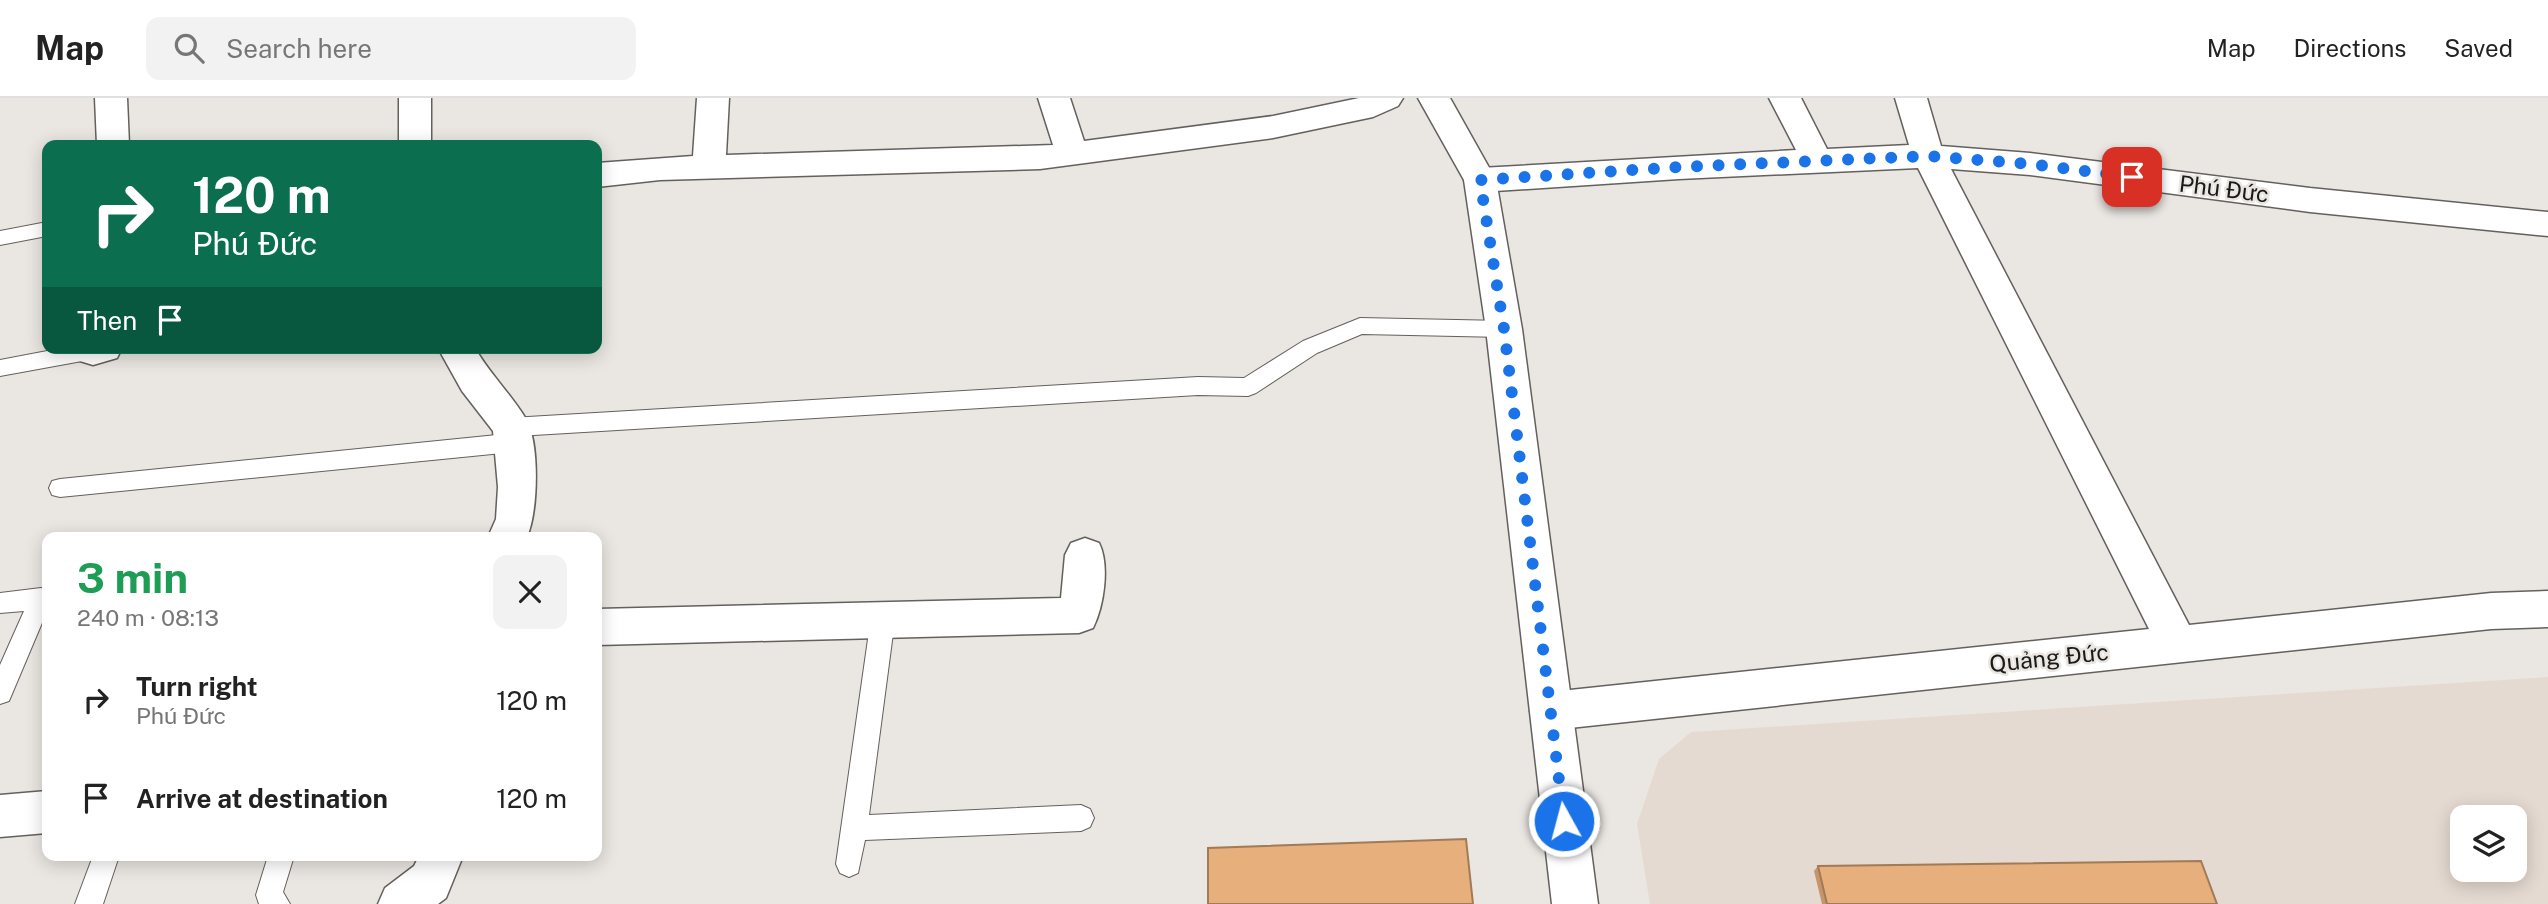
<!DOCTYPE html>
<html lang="en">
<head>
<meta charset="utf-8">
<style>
  body { margin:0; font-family:"Public Sans",sans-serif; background:#f2f2f2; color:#222; height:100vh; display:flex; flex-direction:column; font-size:26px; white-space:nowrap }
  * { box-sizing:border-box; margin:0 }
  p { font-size:23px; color:#767676 }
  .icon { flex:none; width:38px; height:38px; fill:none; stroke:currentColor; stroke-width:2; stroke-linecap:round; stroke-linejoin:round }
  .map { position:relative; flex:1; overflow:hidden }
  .sheet { position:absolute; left:42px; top:434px; width:560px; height:329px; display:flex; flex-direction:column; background:#fff; border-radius:14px; box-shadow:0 4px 18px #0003 }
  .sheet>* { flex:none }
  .hud { position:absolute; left:42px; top:42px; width:560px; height:214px; border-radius:14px; box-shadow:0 4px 18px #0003; background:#0b6e4f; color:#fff; overflow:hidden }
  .buttons { position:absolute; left:2450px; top:707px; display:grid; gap:14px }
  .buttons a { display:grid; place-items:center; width:77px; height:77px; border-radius:14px; background:#fff; box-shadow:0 4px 18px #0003; font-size:35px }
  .pin { position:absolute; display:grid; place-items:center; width:60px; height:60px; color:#fff; margin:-30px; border-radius:14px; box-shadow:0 4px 10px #0006 }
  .me { position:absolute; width:77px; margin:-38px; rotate:353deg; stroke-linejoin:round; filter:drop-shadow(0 0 5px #0008) }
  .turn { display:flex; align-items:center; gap:24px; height:147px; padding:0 35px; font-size:32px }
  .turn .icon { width:91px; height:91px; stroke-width:2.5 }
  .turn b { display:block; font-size:49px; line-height:60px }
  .then { display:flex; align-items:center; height:66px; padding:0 35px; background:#0003; gap:14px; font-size:26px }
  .round { display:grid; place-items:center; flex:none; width:74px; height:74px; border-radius:14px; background:#f2f2f2 }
  .head { display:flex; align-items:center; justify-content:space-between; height:119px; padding:0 35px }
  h1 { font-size:42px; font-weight:700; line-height:52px; color:#1e9e55 }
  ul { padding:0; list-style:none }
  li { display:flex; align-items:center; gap:21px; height:98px; padding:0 35px }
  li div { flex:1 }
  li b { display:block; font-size:26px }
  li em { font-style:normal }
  header { display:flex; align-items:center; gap:42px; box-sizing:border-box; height:98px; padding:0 35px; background:#fff; border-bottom:2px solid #e0e0e0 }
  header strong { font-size:33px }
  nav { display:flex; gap:38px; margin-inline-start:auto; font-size:24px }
  .search { width:490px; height:63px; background:#f2f2f2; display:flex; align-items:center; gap:18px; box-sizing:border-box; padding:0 24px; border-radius:14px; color:#767676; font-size:26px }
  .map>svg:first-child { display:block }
  .built { fill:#e5dad1; fill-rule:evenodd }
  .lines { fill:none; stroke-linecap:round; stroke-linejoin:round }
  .service-casing { stroke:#64605d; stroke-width:2 }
  .minor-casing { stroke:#64605d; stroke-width:3 }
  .primary-casing { stroke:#64605d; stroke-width:3 }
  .service { fill:#fff; fill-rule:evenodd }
  .minor { fill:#fff; fill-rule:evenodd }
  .primary { fill:#fff; fill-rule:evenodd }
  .wall { fill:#c6966a }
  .building { fill:#e6af7b; stroke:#a17a56; stroke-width:2 }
  .route { stroke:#1a73e8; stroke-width:12; stroke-dasharray:0 21.6 }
  .labels { text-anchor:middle; stroke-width:5; stroke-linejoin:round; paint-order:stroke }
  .street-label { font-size:23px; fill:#1b1a19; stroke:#eae6e2 }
</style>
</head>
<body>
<header>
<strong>Map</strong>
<div class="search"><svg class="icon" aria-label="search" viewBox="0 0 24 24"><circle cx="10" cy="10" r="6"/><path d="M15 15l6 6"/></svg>Search here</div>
<nav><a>Map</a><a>Directions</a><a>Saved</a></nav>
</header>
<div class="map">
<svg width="2548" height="806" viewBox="0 0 2548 806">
  <rect width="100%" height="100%" fill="#eae6e2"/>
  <path class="built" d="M2548,579V806H1650L1637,726L1659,661L1691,634ZM2462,719H2515V772H2462Z"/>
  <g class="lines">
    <defs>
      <g id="service">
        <path d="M47,124V138L0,147V133Z"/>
        <path d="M1360,220L1504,223L1511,225L1514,231L1511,237L1504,239L1362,236L1317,255L1256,295L1248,298L1198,297L517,338L523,345L520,351L512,354L60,399L52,397L49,390L52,383L60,381L507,336L500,329L503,323L511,320L1198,279L1244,280L1303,243Z"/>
        <path d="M63,250H102L104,253L100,259L93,261L0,278V262Z"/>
        <path d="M41,490L47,492V513L9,603L0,606V567L24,513L0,515V495Z"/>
        <path d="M883,509L891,513L895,520L869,717L1081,707L1090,711L1094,720L1090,729L1081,733L865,742L858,775L849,779L840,775L836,766L871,520L875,513Z"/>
        <path d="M93,758H119L103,806H75Z"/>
        <path d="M268,758H294L283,794L290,806H259L256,797Z"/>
      </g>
      <g id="minor">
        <path d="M95,0H127L129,47H97Z"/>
        <rect x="399" y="0" width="32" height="47"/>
        <path d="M697,0H729L726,57L1053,47L1038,0H1070L1084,43L1273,18L1359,0H1403L1398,8L1373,19L1273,40L1040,71L660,82L597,89V65L693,58Z"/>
        <path d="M1769,0H1801L1827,51L1909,47L1895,0H1927L1941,48L2030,55L2310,90L2548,114V138L2310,114L2030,77L1951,71L2189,527L2491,495L2548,493V529L2491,531L1551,632L1536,627L1530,613L1536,599L1551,594L2149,531L1918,70L1679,81L1480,94L1468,90L1464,82L1468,74L1480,70L1796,52Z"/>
        <path d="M76,250H122L117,260L93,267L80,263Z"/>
        <path d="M438,250H475C489,275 511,296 526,321C540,346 538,413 527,439H488L496,421L498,389L493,333L462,293Z"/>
        <path d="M1085,440L1099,445C1110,467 1104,508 1093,530L1079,535L597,547V511L1061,500L1065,457L1071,445Z"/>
        <path d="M47,693V735L0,739V697Z"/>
        <path d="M419,758H463L446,800L438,806H378L385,790L414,768Z"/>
      </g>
      <path id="primary" d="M1418,0H1450L1496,82L1522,231L1598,806H1552L1486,231L1464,82Z"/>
    </defs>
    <use href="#service" class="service-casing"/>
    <use href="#minor" class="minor-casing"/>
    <use href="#primary" class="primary-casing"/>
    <use href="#service" class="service"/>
    <use href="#minor" class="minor"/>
    <use href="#primary" class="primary"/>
  </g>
  <path class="wall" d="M1818,768L2217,806H1822L1814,773Z"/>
  <g class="building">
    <path d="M1466,741L1473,806H1208V750Z"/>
    <path d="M2201,763L2217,806H1827L1818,768Z"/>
  </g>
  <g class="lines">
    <path class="route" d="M1564,723L1504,231L1480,82L1679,69L1928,58L2030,66L2132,79"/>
  </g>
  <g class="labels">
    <g class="street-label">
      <text transform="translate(2224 91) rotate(7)" y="8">Phú Đức</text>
      <text transform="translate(2049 560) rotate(-6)" y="8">Quảng Đức</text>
    </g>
  </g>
</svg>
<div class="buttons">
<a><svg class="icon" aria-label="layers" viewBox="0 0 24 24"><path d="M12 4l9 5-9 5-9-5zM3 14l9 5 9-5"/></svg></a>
</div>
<div class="pin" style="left:2132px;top:79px;background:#d93025"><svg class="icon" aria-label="arrive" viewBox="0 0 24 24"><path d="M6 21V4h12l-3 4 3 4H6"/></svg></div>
<svg class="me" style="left:1564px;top:723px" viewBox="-20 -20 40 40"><circle r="17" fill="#1a73e8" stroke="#fff" stroke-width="3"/><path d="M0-11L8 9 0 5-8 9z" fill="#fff"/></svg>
<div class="hud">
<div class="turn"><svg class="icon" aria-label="right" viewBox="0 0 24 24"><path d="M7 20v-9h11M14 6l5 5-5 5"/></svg><div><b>120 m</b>Phú Đức</div></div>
<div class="then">Then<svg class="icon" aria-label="arrive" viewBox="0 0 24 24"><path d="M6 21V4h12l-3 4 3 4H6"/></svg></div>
</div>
<section class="sheet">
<div class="head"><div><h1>3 min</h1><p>240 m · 08:13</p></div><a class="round"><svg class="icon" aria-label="close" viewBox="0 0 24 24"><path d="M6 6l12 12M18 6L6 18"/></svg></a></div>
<ul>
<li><svg class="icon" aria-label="right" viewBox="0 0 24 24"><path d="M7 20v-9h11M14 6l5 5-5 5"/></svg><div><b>Turn right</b><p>Phú Đức</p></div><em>120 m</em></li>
<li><svg class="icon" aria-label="arrive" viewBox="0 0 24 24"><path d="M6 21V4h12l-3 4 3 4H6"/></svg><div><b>Arrive at destination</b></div><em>120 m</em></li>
</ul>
</section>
</div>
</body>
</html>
